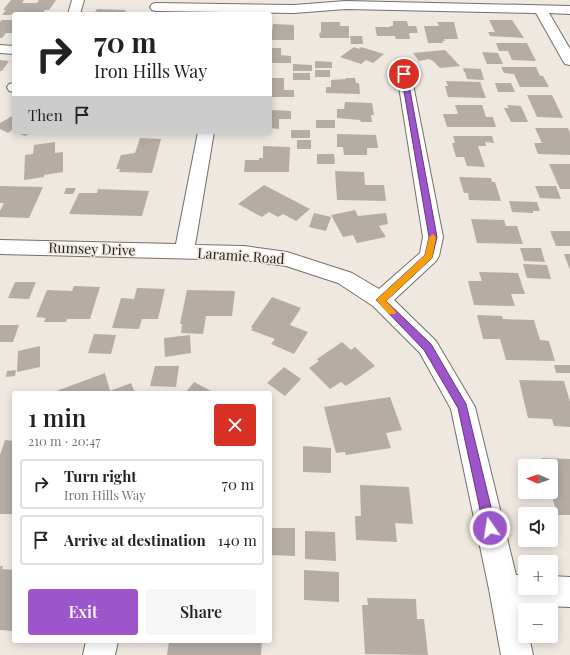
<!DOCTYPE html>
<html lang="en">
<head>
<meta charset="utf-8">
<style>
  body { margin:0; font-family:"Playfair Display",serif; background:#f6f6f6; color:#222; height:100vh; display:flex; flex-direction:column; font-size:15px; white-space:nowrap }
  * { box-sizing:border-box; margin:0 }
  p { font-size:13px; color:#767676 }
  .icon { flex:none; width:22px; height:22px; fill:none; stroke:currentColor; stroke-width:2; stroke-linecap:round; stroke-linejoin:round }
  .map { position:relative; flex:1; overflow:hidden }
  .panel { position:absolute; left:12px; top:391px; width:260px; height:252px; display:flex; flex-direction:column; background:#fff; border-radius:4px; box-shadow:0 2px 10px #0003 }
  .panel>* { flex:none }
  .banner { position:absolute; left:12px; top:12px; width:260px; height:122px; border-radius:4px; box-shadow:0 2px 10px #0003; background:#fff; color:#222; overflow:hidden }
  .needle { width:26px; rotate:272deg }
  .fabs { position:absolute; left:518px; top:459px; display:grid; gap:8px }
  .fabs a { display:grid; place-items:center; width:40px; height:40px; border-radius:4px; background:#fff; box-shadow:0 2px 10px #0003; font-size:20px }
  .pin { position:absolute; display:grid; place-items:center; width:34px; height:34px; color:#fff; margin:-17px; border:2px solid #fff; border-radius:50%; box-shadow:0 1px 4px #0007 }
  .me { position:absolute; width:44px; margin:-22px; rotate:347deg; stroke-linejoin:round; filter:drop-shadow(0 0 3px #0008) }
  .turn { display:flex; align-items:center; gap:14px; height:84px; padding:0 16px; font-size:18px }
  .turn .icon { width:52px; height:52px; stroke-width:2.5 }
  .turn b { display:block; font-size:28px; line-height:34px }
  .then { display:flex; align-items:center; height:38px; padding:0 16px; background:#0003; gap:8px; font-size:15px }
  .round { display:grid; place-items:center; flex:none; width:42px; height:42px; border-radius:4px; background:#f6f6f6 }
  .summary { display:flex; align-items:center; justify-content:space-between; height:68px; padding:0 16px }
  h1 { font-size:24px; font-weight:600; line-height:30px }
  .cta { display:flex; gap:8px; margin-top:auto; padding:8px 16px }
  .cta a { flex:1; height:46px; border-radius:4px; background:#9d56ca; color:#fff; font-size:16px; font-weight:600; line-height:46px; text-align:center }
  .cta a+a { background:#f6f6f6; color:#222 }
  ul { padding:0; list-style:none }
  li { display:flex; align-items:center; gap:12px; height:50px; margin:0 8px 6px; padding:0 8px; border:2px solid #e0e0e0; border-radius:4px }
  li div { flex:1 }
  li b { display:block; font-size:15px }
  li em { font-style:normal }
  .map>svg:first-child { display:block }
  .building { fill:#b4aca5 }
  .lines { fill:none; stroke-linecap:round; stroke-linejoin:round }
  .street-casing { stroke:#756f67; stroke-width:2 }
  .street { fill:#fff; fill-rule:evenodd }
  .route { fill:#9d56ca; stroke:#663883 }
  .slow { fill:#f59e0b }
  .labels { text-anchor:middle; stroke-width:3; stroke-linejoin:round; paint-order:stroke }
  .street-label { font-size:14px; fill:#262320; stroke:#efe8e0 }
</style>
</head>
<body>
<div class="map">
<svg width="570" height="655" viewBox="0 0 570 655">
  <rect width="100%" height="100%" fill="#efe8e0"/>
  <g class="building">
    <path d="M11,0H24L22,3H37L39,0H56L49,10H45L42,14L2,15L6,10H3Z"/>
    <path d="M97,9L126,10L125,12H137L136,14H94Z"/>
    <path d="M2,20H14V33H6L2,38H0V22Z"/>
    <path d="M489,20H512L524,38L490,36L488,32H495Z"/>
    <path d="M393,21H407L408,26H416L418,33H409L410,39H396L395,36H377L375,27H390V26H393Z"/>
    <path d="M321,22H340V26H349V38H320L319,34L321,32Z"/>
    <path d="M437,22H454L458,39H444L445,41H442L443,43H428L424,26H439Z"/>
    <path d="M273,24L294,25V40H270V32H272Z"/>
    <path d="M350,36H362L363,44H351Z"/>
    <path d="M496,43H527L536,61L512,60L508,51H499Z"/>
    <path d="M354,47L359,49L361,47L384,54L373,63L366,60L361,64L340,57Z"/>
    <path d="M270,48H281V55L291,56V63H270Z"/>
    <path d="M445,50L460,66L440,68L433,61L429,59L419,61L413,53Z"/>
    <path d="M482,52L498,53L503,64H487Z"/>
    <path d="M0,60L9,61L2,71H0Z"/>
    <path d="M315,61L332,62V68H315Z"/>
    <path d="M293,64L312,65V71H293Z"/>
    <path d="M501,67H536L540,76H543L549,87H520L514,74L504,73Z"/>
    <path d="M463,68L481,69L484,80L467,79L465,72H470H464Z"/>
    <rect x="315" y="70" width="15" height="7"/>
    <rect x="293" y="73" width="17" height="7"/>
    <path d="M270,78H284V90H294V97H270Z"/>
    <path d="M346,78H355L356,83H359L360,94L326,93V87H331V80L346,79Z"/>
    <path d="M446,81L480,82L486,98L448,97L445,86H448Z"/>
    <path d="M495,83H511L515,92H498Z"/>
    <path d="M527,95H552L563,118L537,117Z"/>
    <path d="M345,102L372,103L374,115H371L372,122H361L360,120L337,118V109H344Z"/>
    <path d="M455,105H482L486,117H493L496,127H447L443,114H458Z"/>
    <path d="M507,105L521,106L528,122H511L504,108H509Z"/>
    <path d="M270,110L291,111V119H279V129L270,128Z"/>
    <path d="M14,115V131L12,130L8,133L0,129V123Z"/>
    <rect x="316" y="120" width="19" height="8"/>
    <path d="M535,128H568L570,133V155L538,154L534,143H542Z"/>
    <rect x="291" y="130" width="19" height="8"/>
    <path d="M15,132H32L25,136Z"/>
    <path d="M103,132H120L119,134H103Z"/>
    <path d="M337,134L376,135L378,148H367V155H344L343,147H337Z"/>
    <path d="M453,136H492L494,143L485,142L486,146H478L485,167L467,166L464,157H456L452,143H455Z"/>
    <path d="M140,138L161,139L152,173L119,172L120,169H116L121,155L135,153Z"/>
    <rect x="297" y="140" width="14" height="9"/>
    <path d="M55,142V153L63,152V172L44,175V177L24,180L25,155L33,154L34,145Z"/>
    <path d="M263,146L290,147L289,172H244L245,160H259V158H263Z"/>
    <path d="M317,154H334L335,164H317Z"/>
    <path d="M549,164H570V189H560Z"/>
    <path d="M335,171L364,172L365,185H384L386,201L337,200Z"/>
    <path d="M459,177L491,178L492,182H495L501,201L469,200L468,193H464Z"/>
    <path d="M264,185L310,209L296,221L283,214L278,217L269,212L262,217L238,204Z"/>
    <path d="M0,186L43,187L29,218L0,217V211L4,203H0Z"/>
    <path d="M535,186H556L561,199L540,198Z"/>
    <path d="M66,188H76L73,194H64Z"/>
    <path d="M98,189L149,191L142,216L69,214L79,193H97Z"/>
    <path d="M509,201L537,202L540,211H533V213L512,212Z"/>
    <path d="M355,210L358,216L386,213L388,224L379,226L386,237L357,243L353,235L343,237L331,215Z"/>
    <path d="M314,213L331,217L326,231L309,227Z"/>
    <path d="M471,219L504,220L506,226H517L523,244L477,243Z"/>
    <path d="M550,231H570V246H556Z"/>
    <path d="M520,248H541L545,262L524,261Z"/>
    <path d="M564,254H570V270Z"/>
    <path d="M523,264L547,265L551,279L527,278Z"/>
    <path d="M479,272L518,273L525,294H511L515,306L474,305L468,281H482Z"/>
    <path d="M15,282H36L29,299L8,298Z"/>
    <path d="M74,286L100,287L90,319H67L66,322H44L46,318L36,317L47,290L72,291Z"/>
    <path d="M137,288L165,289L158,319H142L139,329L112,328L121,298L134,299Z"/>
    <path d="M187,290L235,291L232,316H206L203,334L181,333L182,324H180Z"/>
    <path d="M272,297L301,308L290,325L308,332L294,354L271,344L275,339L251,330L253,328L251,327Z"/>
    <path d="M477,315L502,316L503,319L534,320L540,340L549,341L555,361L506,360L500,339H483Z"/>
    <path d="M0,325H19L13,342H0Z"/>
    <path d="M94,334L116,335L111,354L88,353Z"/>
    <path d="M190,335L191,353L165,357L164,338Z"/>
    <path d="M342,342L351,350L355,347L375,366L346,386L341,382L330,389L309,368L319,361L317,359Z"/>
    <path d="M40,346V367L17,372L18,351Z"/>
    <path d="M554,365H570V373H556Z"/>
    <path d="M155,366H179L176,387L150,386Z"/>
    <path d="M284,367L301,379L285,396L267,383Z"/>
    <path d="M16,370L15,376L6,377L7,371Z"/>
    <path d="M105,373L110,391L131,383L135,393H51Z"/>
    <path d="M519,380L564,381L570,402V427L554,426L552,419L528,418Z"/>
    <path d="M194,382L215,393H185Z"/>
    <path d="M390,397L402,430L386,433L391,448L346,455L345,452L336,453L324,407Z"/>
    <path d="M5,440L14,441V514H0V455Z"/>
    <path d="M303,446L331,448V473L303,472Z"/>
    <path d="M542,458L570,459V515H557L551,492V466H544Z"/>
    <path d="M360,485L409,487L413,524L395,523L397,542L356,540L355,516H361Z"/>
    <path d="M270,528H295V556L270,555Z"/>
    <path d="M305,531L335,532L336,561L305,559Z"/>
    <path d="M0,566H3L2,569L14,570V631L0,630Z"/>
    <path d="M304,570L339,572V602L304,600Z"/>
    <path d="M367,598L416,599L417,619H424L428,655L365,654L362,605H368Z"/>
    <path d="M169,641H262L261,655H167Z"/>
  </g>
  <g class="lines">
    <defs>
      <g id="street">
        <path d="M72,0H84L80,14H68Z"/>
        <path d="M346,1L570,6V14L549,13L570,49V65L565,64L563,61L536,13L346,9L294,13L156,11L152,10L150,7L152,4L156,3L294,5Z"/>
        <path d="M0,45L14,46V54L0,53Z"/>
        <path d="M404,70L409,71L411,74L443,237L439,256L436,261L394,300L436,341L475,407L516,575H525V588H551V576L570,577V607L522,605L525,617V636H529L533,655H501L489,589L451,409L420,353L373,306L338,283L286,266L244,260L0,254V240L176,244L198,132H214L195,245L244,246L287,252L352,273L379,289L420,253L423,237L397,74L399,71Z"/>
        <path d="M14,83V92L9,91L7,87L9,84Z"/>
        <path d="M86,641H118L115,655H83Z"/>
      </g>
    </defs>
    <use href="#street" class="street-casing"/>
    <use href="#street" class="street"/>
  </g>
  <path class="route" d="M404,72L407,74L437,237L432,258L386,301L431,344L466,404L496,528L494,533L490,534L486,533L484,528L458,408L424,350L376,300L425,255L429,237L401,74Z"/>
  <path class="slow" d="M433,234L436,237L432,258L386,301L396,312L395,314H389L376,300L425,255L429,237Z"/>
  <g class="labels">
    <g class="street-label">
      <text transform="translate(92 249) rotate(2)" y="5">Rumsey Drive</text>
      <text transform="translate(241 256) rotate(4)" y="5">Laramie Road</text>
    </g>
  </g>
</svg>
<div class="fabs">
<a><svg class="needle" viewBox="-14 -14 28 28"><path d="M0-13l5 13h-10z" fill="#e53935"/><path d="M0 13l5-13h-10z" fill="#767676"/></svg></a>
<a><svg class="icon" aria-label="sound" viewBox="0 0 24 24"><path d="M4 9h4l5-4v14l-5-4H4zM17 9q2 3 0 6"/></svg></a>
<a>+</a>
<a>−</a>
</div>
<div class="pin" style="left:404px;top:74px;background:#d93025"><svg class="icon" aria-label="arrive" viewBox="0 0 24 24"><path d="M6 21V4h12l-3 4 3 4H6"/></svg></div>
<svg class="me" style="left:490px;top:528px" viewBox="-20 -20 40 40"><circle r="17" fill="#9d56ca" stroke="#fff" stroke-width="3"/><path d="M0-11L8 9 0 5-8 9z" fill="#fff"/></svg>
<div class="banner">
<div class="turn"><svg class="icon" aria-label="right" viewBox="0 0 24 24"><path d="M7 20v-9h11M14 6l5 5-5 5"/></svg><div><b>70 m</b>Iron Hills Way</div></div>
<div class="then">Then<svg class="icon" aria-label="arrive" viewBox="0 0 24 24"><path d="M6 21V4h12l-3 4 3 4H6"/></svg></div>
</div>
<section class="panel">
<div class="summary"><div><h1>1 min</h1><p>210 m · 20:47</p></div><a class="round" style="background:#d93025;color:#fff"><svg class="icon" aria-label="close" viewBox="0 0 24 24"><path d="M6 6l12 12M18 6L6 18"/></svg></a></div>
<ul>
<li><svg class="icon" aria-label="right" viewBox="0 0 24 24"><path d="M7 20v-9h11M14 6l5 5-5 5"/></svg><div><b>Turn right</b><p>Iron Hills Way</p></div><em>70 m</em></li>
<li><svg class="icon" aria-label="arrive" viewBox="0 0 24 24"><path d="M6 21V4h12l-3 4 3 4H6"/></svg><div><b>Arrive at destination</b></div><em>140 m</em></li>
</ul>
<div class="cta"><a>Exit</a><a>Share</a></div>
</section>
</div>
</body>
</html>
